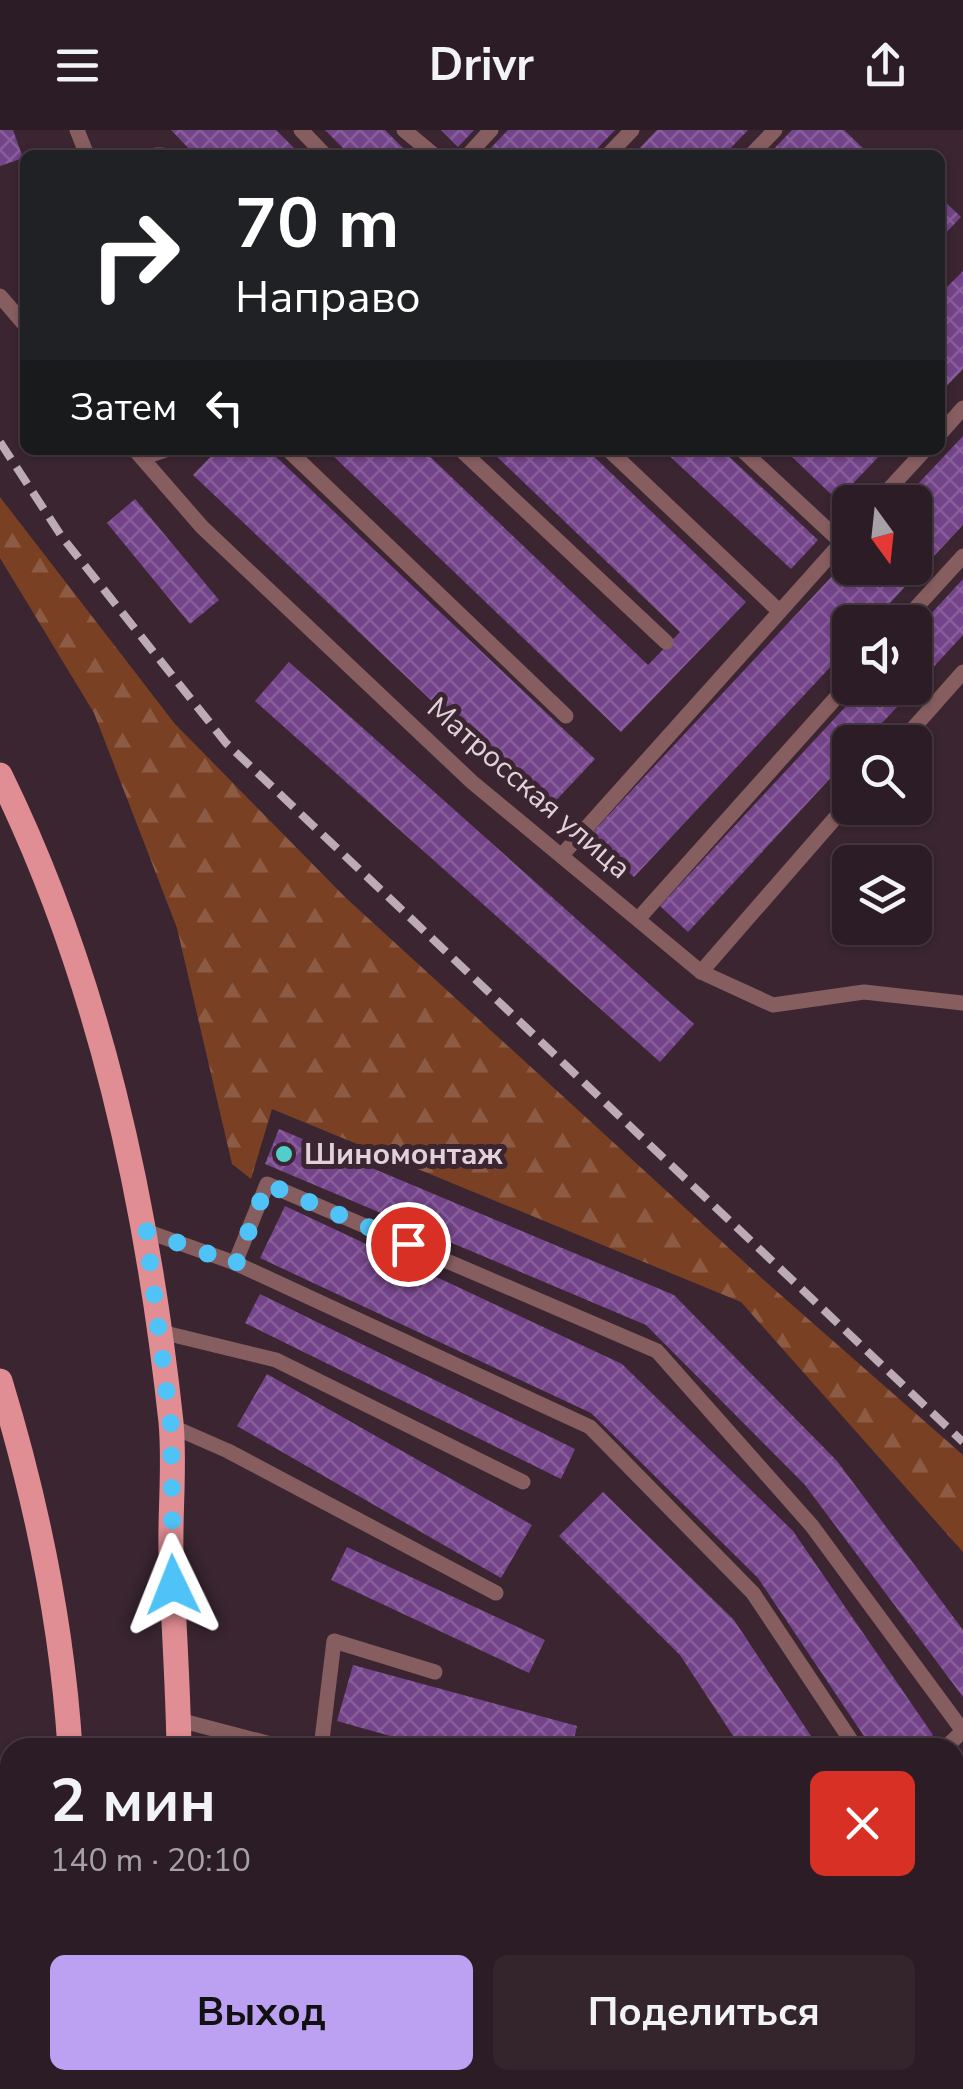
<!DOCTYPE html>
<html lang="ru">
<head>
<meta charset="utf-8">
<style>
  body { margin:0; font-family:"Nunito Sans",sans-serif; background:#34252d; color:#f1f3f6; height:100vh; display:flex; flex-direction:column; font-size:38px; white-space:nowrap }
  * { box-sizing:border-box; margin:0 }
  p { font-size:32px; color:#a6a1a7 }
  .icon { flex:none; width:55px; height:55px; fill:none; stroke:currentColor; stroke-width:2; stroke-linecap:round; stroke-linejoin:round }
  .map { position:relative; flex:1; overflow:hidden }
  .side { position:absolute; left:0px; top:1608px; width:965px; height:352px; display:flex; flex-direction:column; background:#2c1c25; border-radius:30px 30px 0 0; box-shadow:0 2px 8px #0004,0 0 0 2px #483a42 }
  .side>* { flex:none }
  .banner { position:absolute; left:20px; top:20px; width:925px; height:305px; border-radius:15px; box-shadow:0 2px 8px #0004,0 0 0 2px #483a42; background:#202124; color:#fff; overflow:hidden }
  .needle { width:65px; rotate:165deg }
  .buttons { position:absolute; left:832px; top:355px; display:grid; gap:20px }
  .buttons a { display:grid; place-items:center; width:100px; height:100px; border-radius:15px; background:#2c1c25; box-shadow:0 2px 8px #0004,0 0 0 2px #483a42; font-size:50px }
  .pin { position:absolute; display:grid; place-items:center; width:85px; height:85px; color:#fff; margin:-42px; border:5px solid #fff; border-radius:50%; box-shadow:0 2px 10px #0007 }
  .me { position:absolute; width:110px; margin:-55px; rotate:358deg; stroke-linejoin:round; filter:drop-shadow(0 0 8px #0008) }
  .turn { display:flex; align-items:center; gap:35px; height:210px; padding:0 50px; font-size:45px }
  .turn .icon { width:130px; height:130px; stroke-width:2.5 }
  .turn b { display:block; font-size:70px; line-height:85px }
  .then { display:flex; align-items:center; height:95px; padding:0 50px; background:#0003; gap:20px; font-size:38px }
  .round { display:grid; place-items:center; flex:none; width:105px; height:105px; border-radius:15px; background:#34252d }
  .overview { display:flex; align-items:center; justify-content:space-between; height:170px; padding:0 50px }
  h1 { font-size:60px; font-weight:700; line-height:75px }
  .button { display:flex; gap:20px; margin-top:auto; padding:20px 50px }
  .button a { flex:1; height:115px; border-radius:15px; background:#bca0f2; color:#111; font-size:40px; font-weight:700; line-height:115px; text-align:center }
  .button a+a { background:#34252d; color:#f1f3f6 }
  header { display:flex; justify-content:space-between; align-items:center; height:130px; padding:0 50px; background:#2c1c25; font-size:45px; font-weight:700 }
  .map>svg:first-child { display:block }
  .forest { fill:url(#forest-firs) }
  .building { fill:url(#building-cross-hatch) }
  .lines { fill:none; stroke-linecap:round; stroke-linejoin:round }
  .service { stroke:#875e60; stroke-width:15 }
  .primary { stroke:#e08d93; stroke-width:25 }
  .rail { stroke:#bcabb4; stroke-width:8; stroke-dasharray:20 10; stroke-linecap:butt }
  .route { stroke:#4fc3f7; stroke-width:18; stroke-dasharray:0 32.4 }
  .poi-dot { fill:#53cdca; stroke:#3a2531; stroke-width:4 }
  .labels { text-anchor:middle; stroke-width:10; stroke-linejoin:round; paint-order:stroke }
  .street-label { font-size:30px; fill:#e1d2da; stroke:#3a2531 }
  .poi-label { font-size:30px; font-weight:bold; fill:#e1d2da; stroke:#3a2531; text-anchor:start }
</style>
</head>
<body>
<header><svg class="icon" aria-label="menu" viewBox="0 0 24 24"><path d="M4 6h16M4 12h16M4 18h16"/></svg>Drivr<svg class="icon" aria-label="share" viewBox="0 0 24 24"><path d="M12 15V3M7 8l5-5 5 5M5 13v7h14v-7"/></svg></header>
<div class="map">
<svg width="963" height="1959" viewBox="0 0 963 1959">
  <defs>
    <pattern id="forest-firs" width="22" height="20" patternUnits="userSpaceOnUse" patternTransform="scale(2.5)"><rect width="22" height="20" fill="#7a4024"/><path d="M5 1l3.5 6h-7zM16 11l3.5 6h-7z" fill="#8d5b43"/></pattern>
    <pattern id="building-cross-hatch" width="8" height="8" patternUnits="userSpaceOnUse" patternTransform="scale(2.5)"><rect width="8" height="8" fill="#74448a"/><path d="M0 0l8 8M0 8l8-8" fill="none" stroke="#885e9a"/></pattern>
  </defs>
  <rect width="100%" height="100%" fill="#3a2531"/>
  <g class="forest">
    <path d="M0,367L175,594L346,768L766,1152L963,1325V1422L741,1172L272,979L251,1049L232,1034L177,798L94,583L0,428Z"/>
    <path d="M963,1655V1959H652L655,1950H955V1661Z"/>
  </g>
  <g class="building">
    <path d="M0,0H13L23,28L0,36Z"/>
    <path d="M171,0H276L301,25H195Z"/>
    <path d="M325,0H385L410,25H350Z"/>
    <path d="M441,0H474L458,17Z"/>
    <path d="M508,0H615L591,25H484Z"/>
    <path d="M657,0H748L724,25H633Z"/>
    <path d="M792,0H844L870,25H768Z"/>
    <path d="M940,67L961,87L940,109Z"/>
    <path d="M963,141V239L940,263V164Z"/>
    <path d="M963,306V395L872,492H850V516L634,747L589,706L850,427V438H915V372H901Z"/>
    <path d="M217,320L235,323L269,320L595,629L547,680L193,345Z"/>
    <path d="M327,320H423L648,535L680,502L490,320H587L746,472L621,602Z"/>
    <path d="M663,320H722L818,410L791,439Z"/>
    <path d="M791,320H885L837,370L788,323Z"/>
    <path d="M135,369L219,470L190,494L107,393Z"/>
    <path d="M963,449V505L915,557V501Z"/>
    <path d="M289,532L694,894L660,932L255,571Z"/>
    <path d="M863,558H915L864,612H850V627L688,802L660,776Z"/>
    <path d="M279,999L674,1165L837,1331L963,1500V1567L805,1355L646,1195L265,1034Z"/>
    <path d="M285,1076L622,1234L793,1401L933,1605L914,1618H872L758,1448L591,1283L260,1128Z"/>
    <path d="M260,1164L575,1319L561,1349L245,1193Z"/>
    <path d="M267,1244L532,1395L501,1448L237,1296Z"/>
    <path d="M603,1362L734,1490L819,1618H741L680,1525L559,1406Z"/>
    <path d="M347,1417L545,1510L529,1543L331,1450Z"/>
    <path d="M353,1535L577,1596L572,1618H433L337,1591Z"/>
    <path d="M293,1950H381L379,1959H291Z"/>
    <path d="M426,1950H505L504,1959H424Z"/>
    <path d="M541,1950H612L611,1959H540Z"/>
  </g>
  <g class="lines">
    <g class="service">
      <path d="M77,0L87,25"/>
      <path d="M301,0L325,25"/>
      <path d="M404,0L434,25"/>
      <path d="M156,25H162"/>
      <path d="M468,25L491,0"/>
      <path d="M608,25L632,0"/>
      <path d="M751,25L775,0"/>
      <path d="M0,166L25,195"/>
      <path d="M940,304L963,278"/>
      <path d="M135,320L202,397L472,652L701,842L773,875L864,862L963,873"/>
      <path d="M288,320L566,586"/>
      <path d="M461,320L666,512"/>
      <path d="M609,320L779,481"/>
      <path d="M742,320L841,412"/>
      <path d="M142,328L166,320"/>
      <path d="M877,372L925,320"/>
      <path d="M903,492L963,426"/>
      <path d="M901,612L963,542"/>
      <path d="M562,725L850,403"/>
      <path d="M639,788L850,552"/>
      <path d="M701,842L850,671"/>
      <path d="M146,1101L235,1133L267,1054L657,1221L812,1396L963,1601L945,1618"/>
      <path d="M235,1133L590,1297L753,1463L856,1618"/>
      <path d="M157,1201L276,1230L523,1352"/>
      <path d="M171,1296L228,1321L496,1463"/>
      <path d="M179,1590L286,1618"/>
      <path d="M321,1618L334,1511L435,1542"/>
      <path d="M278,1959L280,1950"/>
      <path d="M404,1959L406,1950"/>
      <path d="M521,1959L522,1950"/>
    </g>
    <g class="primary">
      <path d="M0,645C99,847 147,1070 171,1292C175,1335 170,1379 171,1421C173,1487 178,1552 179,1618"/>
      <path d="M0,1251C36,1369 62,1494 70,1618"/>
      <path d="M0,1808L10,1889"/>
      <path d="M18,1950L19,1959"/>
      <path d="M90,1950V1959"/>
      <path d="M153,1959L155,1950"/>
    </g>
    <path class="rail" d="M0,312L62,407L226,613L963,1312"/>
  </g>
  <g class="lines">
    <path class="route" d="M173,1455L171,1296L146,1101L236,1134L267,1054L408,1114"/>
  </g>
  <circle class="poi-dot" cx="284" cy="1024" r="10"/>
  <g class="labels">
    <g class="street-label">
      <text transform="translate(529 658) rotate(41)" y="10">Матросская улица</text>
    </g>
    <g class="poi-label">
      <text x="304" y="1034">Шиномонтаж</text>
    </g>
  </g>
</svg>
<div class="buttons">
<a><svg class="needle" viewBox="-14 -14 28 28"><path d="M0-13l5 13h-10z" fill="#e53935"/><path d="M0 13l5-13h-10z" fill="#a6a1a7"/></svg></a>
<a><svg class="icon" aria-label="sound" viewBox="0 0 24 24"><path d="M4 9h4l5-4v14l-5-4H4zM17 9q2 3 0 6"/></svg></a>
<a><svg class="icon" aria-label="search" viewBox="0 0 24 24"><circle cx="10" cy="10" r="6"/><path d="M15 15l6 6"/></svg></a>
<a><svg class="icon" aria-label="layers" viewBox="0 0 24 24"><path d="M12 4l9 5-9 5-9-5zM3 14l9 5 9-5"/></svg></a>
</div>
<div class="pin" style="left:408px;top:1114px;background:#d93025"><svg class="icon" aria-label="arrive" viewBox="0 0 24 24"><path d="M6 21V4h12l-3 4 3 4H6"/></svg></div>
<svg class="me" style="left:173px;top:1455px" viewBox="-20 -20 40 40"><path d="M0-17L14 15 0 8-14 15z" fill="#4fc3f7" stroke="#fff" stroke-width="4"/></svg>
<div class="banner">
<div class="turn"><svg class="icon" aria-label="right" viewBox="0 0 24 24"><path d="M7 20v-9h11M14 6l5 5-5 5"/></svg><div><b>70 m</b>Направо</div></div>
<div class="then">Затем<svg class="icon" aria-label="left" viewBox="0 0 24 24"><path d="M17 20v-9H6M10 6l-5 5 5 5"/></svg></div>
</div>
<section class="side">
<div class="overview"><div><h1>2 мин</h1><p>140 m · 20:10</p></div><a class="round" style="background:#d93025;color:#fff"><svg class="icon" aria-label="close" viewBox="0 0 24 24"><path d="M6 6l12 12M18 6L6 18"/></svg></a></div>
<div class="button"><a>Выход</a><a>Поделиться</a></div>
</section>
</div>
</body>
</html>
